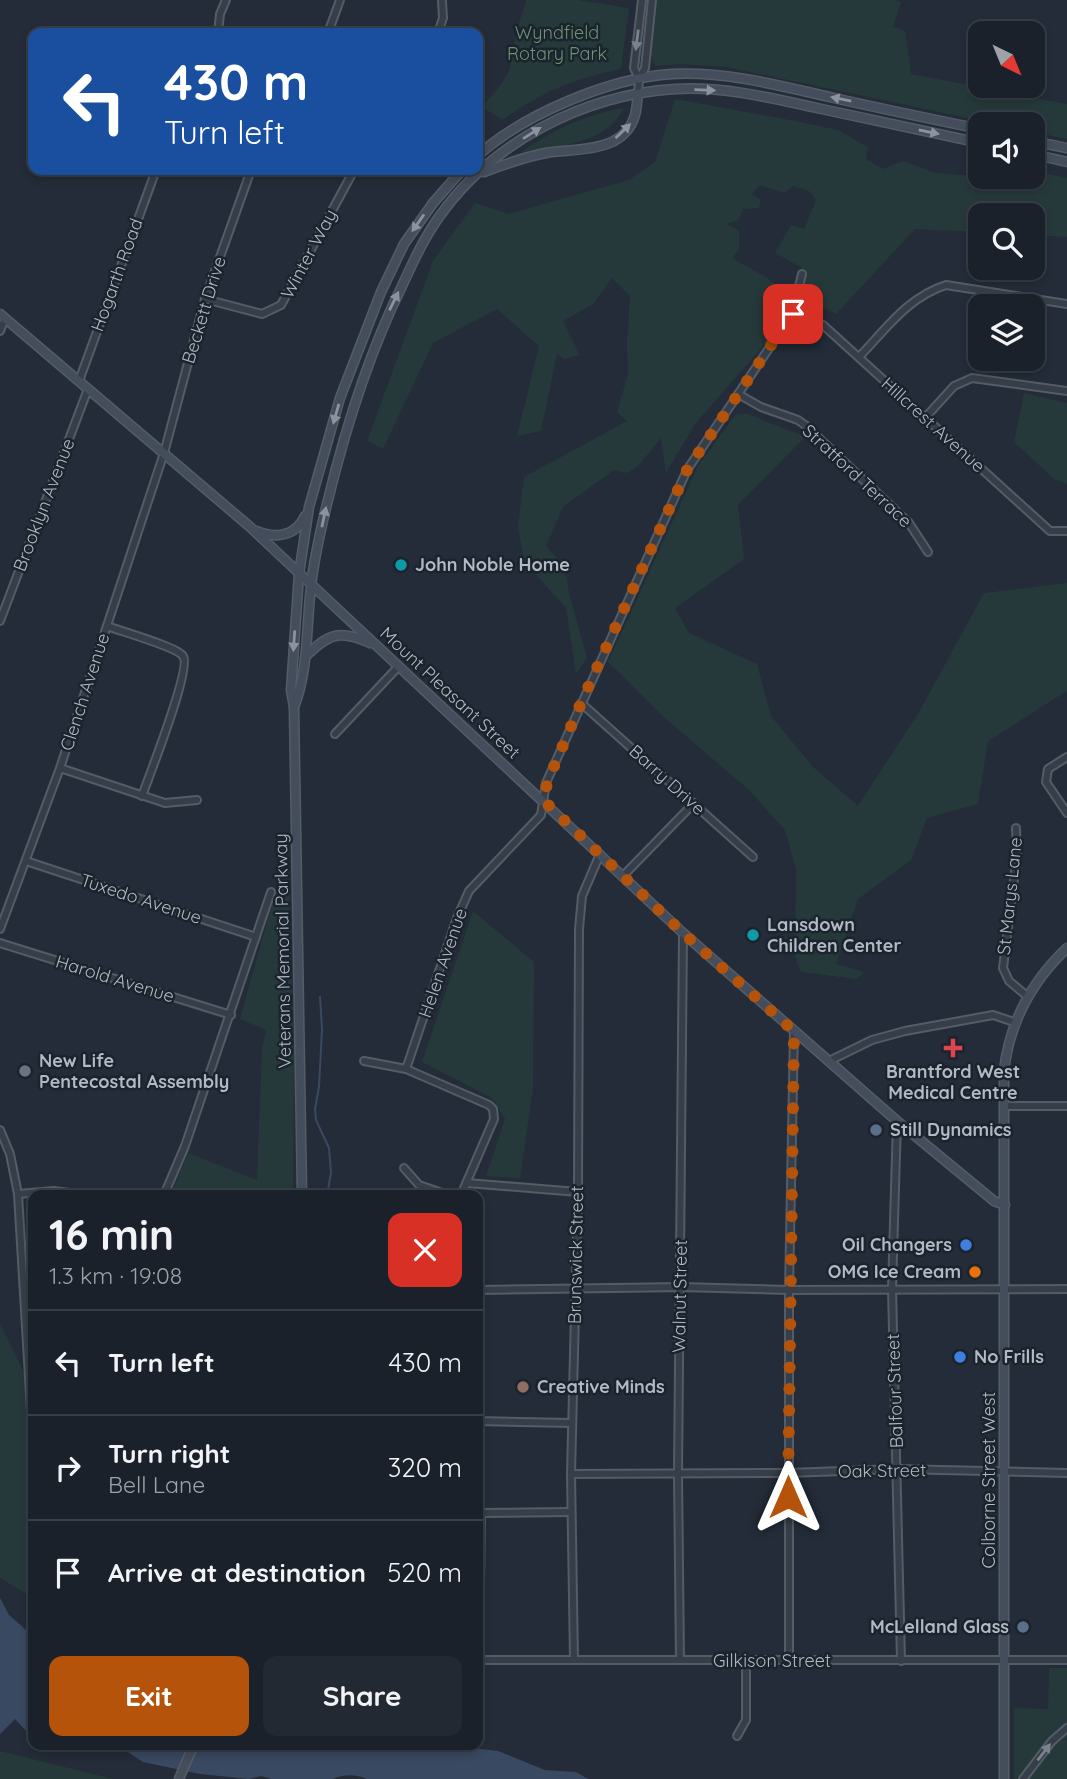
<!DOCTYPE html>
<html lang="en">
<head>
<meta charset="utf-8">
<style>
  body { margin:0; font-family:Quicksand,sans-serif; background:#232932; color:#f1f3f6; height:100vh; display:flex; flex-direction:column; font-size:26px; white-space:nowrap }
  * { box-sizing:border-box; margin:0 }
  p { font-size:23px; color:#9fa3a8 }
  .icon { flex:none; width:38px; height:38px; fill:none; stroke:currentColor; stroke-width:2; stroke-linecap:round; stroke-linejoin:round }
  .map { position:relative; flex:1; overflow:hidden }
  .side { position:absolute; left:28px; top:1190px; width:455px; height:560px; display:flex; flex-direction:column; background:#1a212a; border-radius:14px; box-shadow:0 4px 10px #0003,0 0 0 2px #383e47 }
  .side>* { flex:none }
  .top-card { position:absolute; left:28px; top:28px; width:455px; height:147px; border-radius:14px; box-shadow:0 4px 10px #0003,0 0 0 2px #383e47; background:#1a4fa0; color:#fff; overflow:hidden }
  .needle { width:46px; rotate:137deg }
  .controls { position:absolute; left:968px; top:21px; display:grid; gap:14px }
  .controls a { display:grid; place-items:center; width:77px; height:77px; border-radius:14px; background:#1a212a; box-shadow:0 4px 10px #0003,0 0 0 2px #383e47; font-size:35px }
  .pin { position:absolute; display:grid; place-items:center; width:60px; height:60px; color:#fff; margin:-30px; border-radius:14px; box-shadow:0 4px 10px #0006 }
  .me { position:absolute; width:77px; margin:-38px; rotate:0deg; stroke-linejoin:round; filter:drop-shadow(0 0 5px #0008) }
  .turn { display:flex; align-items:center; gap:24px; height:147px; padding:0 21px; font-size:32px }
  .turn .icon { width:91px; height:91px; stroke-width:2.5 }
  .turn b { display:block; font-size:49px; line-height:60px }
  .round { display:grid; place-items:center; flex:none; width:74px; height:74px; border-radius:14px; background:#232932 }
  .head { display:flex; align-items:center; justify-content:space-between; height:119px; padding:0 21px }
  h1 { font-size:42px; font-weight:700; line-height:52px }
  .button { display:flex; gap:14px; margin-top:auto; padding:14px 21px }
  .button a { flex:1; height:80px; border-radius:14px; background:#b45309; color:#fff; font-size:28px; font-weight:700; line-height:80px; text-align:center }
  .button a+a { background:#232932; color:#f1f3f6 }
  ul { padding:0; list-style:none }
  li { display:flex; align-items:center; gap:21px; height:105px; padding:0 21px; border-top:2px solid #383e47 }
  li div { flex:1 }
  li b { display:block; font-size:26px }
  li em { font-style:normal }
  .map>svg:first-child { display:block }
  .green { fill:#26393a }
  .water { fill:#394961 }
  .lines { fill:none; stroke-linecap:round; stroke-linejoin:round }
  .stream { stroke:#394961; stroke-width:2 }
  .minor-casing { stroke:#545c66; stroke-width:10 }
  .secondary-casing { stroke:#545c66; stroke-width:11 }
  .minor { stroke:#363e49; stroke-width:6 }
  .secondary { stroke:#444d5b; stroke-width:8 }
  .oneway { fill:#7a828d }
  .oneway2 { fill:#8b93a0 }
  .route { stroke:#b45309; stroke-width:12; stroke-dasharray:0 21.6 }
  .culture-dot { fill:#0f9aa8; stroke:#1b232d; stroke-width:2.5 }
  .health-dot { fill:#e0444e; stroke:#1b232d; stroke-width:2.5 }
  .worship-dot { fill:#6b7280; stroke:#1b232d; stroke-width:2.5 }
  .service-dot { fill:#5c6f8a; stroke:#1b232d; stroke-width:2.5 }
  .shop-dot { fill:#3f7fe0; stroke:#1b232d; stroke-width:2.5 }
  .food-dot { fill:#e8710a; stroke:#1b232d; stroke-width:2.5 }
  .education-dot { fill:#8d6e63; stroke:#1b232d; stroke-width:2.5 }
  .labels { text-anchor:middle; stroke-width:5; stroke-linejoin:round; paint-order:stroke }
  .park-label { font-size:18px; fill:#6a9473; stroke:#1b232d }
  .street-label { font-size:18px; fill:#b1b9c5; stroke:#1b232d }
  .poi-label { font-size:18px; font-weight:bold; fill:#b1b9c5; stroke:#1b232d; text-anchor:start }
</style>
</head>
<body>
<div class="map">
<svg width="1067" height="1779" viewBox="0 0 1067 1779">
  <rect width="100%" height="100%" fill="#232c38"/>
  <g class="green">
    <path d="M526,0H578L629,8L621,69C572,79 543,92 502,120L482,107L499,87L509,71L518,27Z"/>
    <path d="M656,0H895L901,2L893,27L905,31L911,74L1067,104V139L1033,132L1032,124H996L726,67L679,64L656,66L652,61L650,52Z"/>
    <path d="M675,99L790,120L838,130L868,147L866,159L883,169L903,161L936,173L987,177H1032L1033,174L1042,173L1067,178V237L1033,235L1032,215H980V232L915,229L836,314L812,303L797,301L801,267L775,253L791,225L804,229L816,200L809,191L793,186L785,193L760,185L752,194L761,200L759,208L743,209L739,220L726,224L739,231V250L732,258C755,272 784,282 792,309L779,328L695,424L666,473L661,438L638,466L627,473L614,470L563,507L546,546L565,567L569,593L587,658L576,674L566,608L524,561L518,527L524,477L627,421L617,412L628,374L627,342L630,296L612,278L593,304L563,321L580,355L564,359L557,354L541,431L517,436L539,346L497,309L433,343L383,449L367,441L433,261L475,203L508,214L629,180L655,162Z"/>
    <path d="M624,108C603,148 557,143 518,155C547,132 589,113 624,108Z"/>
    <path d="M1024,393L1067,403V484L1054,479L1014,442Z"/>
    <path d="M736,414H748L805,437L738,505L744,559L675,608L689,633L757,664L771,716L813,767L858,806L919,712L984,593L1067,583V691L988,741L978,804L927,818L911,860L858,899L836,964L865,972L856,979L801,972L795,957L796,870L785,830L749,790L665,718L608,662L698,466Z"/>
    <path d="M288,847L294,1065L293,1195H171L188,1153L257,1180L262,1048L266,1030L240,1019Z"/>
    <path d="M473,911L534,962L533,1088L520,1178L486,1176L505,1119L492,1098L422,1062Z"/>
    <path d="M0,1324L27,1379L33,1409V1598L0,1578Z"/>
    <path d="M1049,1668H1067V1779H1014V1708L1048,1709Z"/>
    <path d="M0,1751L113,1779H0Z"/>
  </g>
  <g class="water">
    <path d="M0,1598L9,1615L33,1636V1741L30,1740L27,1732L15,1719L0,1734Z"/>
    <path d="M117,1745H446L498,1751L545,1770L576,1772L588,1779H367C356,1774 343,1774 333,1779H272L261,1776L249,1779L200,1774L143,1762Z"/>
  </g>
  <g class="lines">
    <path class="stream" d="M320,997L322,1029L319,1087L315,1109L316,1120L329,1148L331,1173L327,1195"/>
    <defs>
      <g id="minor">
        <path d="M218,33L220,14L226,0"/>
        <path d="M328,33L340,0"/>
        <path d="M438,33L443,18L442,1"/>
        <path d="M639,79L634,68L642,0"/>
        <path d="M638,94L639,79L645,68L652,0"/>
        <path d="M205,299L262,314L281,305L354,170"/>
        <path d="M797,321L823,325L1050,531H1067"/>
        <path d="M797,321L793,311L802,274"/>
        <path d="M0,331L5,318"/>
        <path d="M859,357C886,329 908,297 946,285L1067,304"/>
        <path d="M79,381L156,170"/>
        <path d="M738,394L761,407L798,420L805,425L909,523L928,552"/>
        <path d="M924,419L954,386L972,378L1067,391"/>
        <path d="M0,621L88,389"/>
        <path d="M107,626C120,631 177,647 183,656C192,668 149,776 142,796"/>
        <path d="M581,703L753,857"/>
        <path d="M335,734L398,667"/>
        <path d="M1067,757L1048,769L1046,782L1067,813"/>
        <path d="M60,768L165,803L197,800"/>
        <path d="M1016,828L1017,855L1003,968L1009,981L1027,996"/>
        <path d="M26,861L256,937"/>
        <path d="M623,876L694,803"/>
        <path d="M0,929L60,768L164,453L205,299L251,170"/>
        <path d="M0,943L231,1015"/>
        <path d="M364,1061L406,1069L489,1105L493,1109L494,1119L461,1195"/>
        <path d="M829,1061L872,1040L905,1031L993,1015L1014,1022"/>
        <path d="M406,1069L457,918L469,891L541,815L546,783L687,470L780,332L797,321"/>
        <path d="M1005,1106H1067"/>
        <path d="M897,1121L892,1289L901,1661"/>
        <path d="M0,1130L10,1154L18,1194L33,1444"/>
        <path d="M404,1168L419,1185L448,1195"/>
        <path d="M467,1183L578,1192"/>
        <path d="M18,1194L54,1191L85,1195"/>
        <path d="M164,1195L185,1146L271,892"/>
        <path d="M478,1290L681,1287L789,1290L1067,1289"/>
        <path d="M478,1421L572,1423"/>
        <path d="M571,1474L788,1473L897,1469L1067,1473"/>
        <path d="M478,1513L571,1512"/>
        <path d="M478,1660H1067"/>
        <path d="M479,1660L481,1512"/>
        <path d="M574,1660L571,1474L578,1192L579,929L582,896L600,854"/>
        <path d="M680,1660L678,1473L683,933"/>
        <path d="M789,1661V1290L794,1031"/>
        <path d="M737,1736L746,1720V1661"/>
        <path d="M1023,1779L1052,1741L1067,1728"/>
      </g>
      <g id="secondary">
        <path d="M1032,141L1067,148"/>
        <path d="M1032,154L1067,162"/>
        <path d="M478,155C525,114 609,78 672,74C726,71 781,86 834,98C883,109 931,119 980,129"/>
        <path d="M484,172C505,164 524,157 546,153C576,148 624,154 635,115C637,109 637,100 638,94"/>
        <path d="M0,314L249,526L683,933L897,1121L994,1201L1005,1205"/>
        <path d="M257,531C276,539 296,536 305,516"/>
        <path d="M305,657C328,634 339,629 370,643"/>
        <path d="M294,707C309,669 306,627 311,587C314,558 321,528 328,500C346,426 368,355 402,286C413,262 424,238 439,217C492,142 583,95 675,89C723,86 771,98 817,108C872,120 926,131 980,143"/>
        <path d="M302,1195L294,707L291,690L299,574L309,507L340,398L381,292L404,244L433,203L462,170"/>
        <path d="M179,1779L193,1746"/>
        <path d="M1004,1779V1070C1010,1021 1031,982 1067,948"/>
      </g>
    </defs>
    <use href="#minor" class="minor-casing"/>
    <use href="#secondary" class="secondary-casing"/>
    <use href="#minor" class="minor"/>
    <use href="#secondary" class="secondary"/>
  </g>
  <defs><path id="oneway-solid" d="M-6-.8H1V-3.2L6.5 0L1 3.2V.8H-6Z" transform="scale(1.75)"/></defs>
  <g class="oneway">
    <use href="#oneway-solid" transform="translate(637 40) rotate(97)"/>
    <use href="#oneway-solid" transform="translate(1044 1752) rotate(-52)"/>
  </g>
  <g class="oneway2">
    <use href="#oneway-solid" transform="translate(705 90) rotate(2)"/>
    <use href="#oneway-solid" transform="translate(841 99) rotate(-168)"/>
    <use href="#oneway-solid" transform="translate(623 131) rotate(-44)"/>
    <use href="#oneway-solid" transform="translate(929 132) rotate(12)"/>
    <use href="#oneway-solid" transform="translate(532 133) rotate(-32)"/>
    <use href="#oneway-solid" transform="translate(418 223) rotate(125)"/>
    <use href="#oneway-solid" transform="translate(394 301) rotate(-64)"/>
    <use href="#oneway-solid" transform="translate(336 414) rotate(106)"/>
    <use href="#oneway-solid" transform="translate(324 517) rotate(-78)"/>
    <use href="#oneway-solid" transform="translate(294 641) rotate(94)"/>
  </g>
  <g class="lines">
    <path class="route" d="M788,1497L794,1031L683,933L544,801L547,783L581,703L687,470L780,332L797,321L793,314"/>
  </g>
  <g class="culture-dot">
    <circle cx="401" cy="565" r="7"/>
    <circle cx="753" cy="935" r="7"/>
  </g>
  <path class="health-dot" d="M949.5 1037.5h7v7h7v7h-7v7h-7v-7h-7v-7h7z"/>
  <circle class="worship-dot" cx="25" cy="1071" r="7"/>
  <g class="service-dot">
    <circle cx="876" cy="1130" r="7"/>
    <circle cx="1023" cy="1627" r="7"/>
  </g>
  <g class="shop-dot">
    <circle cx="966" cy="1245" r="7"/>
    <circle cx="960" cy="1357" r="7"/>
  </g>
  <circle class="food-dot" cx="975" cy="1272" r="7"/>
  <circle class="education-dot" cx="523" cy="1387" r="7"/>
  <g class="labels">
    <g class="park-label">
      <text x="557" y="39">Wyndfield<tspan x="557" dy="21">Rotary Park</tspan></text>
    </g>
    <g class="street-label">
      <text transform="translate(309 254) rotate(-62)" y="6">Winter Way</text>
      <text transform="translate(117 275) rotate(-70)" y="6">Hogarth Road</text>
      <text transform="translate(204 310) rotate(-73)" y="6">Beckett Drive</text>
      <text transform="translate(933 425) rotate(42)" y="6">Hillcrest Avenue</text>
      <text transform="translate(857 476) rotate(43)" y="6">Stratford Terrace</text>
      <text transform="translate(44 505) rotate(-69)" y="6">Brooklyn Avenue</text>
      <text transform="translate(85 692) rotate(-72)" y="6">Clench Avenue</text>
      <text transform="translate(450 693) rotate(43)" y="6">Mount Pleasant Street</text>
      <text transform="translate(667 780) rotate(42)" y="6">Barry Drive</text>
      <text transform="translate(1010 896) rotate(-84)" y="6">St Marys Lane</text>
      <text transform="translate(141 899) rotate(18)" y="6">Tuxedo Avenue</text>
      <text transform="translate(283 951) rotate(-91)" y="6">Veterans Memorial Parkway</text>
      <text transform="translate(443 963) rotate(-71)" y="6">Helen Avenue</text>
      <text transform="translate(115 979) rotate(17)" y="6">Harold Avenue</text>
      <text transform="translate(576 1255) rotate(-89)" y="6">Brunswick Street</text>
      <text transform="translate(680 1296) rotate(-89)" y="6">Walnut Street</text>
      <text transform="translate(895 1391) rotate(-92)" y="6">Balfour Street</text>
      <text transform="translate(882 1471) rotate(-1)" y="6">Oak Street</text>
      <text transform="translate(989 1480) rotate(-90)" y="6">Colborne Street West</text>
      <text x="772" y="1667">Gilkison Street</text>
    </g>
    <g class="poi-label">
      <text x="415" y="571">John Noble Home</text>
      <text x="767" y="931">Lansdown<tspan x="767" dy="21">Children Center</tspan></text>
      <text x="39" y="1067">New Life<tspan x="39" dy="21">Pentecostal Assembly</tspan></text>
      <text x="953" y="1078" text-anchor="middle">Brantford West<tspan x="953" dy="21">Medical Centre</tspan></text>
      <text x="890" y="1136">Still Dynamics</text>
      <text x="952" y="1251" text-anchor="end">Oil Changers</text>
      <text x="961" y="1278" text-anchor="end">OMG Ice Cream</text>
      <text x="974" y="1363">No Frills</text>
      <text x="537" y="1393">Creative Minds</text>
      <text x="1009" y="1633" text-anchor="end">McLelland Glass</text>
    </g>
  </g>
</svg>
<div class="controls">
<a><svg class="needle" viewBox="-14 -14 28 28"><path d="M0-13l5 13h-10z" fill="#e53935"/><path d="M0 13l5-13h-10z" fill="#9fa3a8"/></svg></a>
<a><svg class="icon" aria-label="sound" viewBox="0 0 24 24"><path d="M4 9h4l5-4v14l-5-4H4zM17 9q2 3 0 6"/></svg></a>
<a><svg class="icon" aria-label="search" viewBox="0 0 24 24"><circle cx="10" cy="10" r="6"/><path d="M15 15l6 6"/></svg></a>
<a><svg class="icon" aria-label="layers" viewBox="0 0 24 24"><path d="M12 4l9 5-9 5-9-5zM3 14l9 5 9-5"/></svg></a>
</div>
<div class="pin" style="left:793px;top:314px;background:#d93025"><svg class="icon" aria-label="arrive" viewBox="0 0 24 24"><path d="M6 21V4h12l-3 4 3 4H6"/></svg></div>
<svg class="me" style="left:788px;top:1497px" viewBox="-20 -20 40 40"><path d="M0-17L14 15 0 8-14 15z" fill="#b45309" stroke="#fff" stroke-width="4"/></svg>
<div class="top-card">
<div class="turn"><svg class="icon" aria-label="left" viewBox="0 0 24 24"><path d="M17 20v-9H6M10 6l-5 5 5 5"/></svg><div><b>430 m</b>Turn left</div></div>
</div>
<section class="side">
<div class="head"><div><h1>16 min</h1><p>1.3 km · 19:08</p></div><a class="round" style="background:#d93025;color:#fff"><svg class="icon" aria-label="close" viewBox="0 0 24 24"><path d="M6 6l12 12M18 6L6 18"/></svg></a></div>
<ul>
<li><svg class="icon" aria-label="left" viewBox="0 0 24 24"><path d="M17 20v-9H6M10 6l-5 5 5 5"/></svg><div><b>Turn left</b></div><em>430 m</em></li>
<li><svg class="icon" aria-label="right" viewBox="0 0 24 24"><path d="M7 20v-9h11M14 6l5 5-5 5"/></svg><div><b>Turn right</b><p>Bell Lane</p></div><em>320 m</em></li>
<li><svg class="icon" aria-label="arrive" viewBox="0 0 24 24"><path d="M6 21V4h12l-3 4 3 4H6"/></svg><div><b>Arrive at destination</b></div><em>520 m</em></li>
</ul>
<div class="button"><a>Exit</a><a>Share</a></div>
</section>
</div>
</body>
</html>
